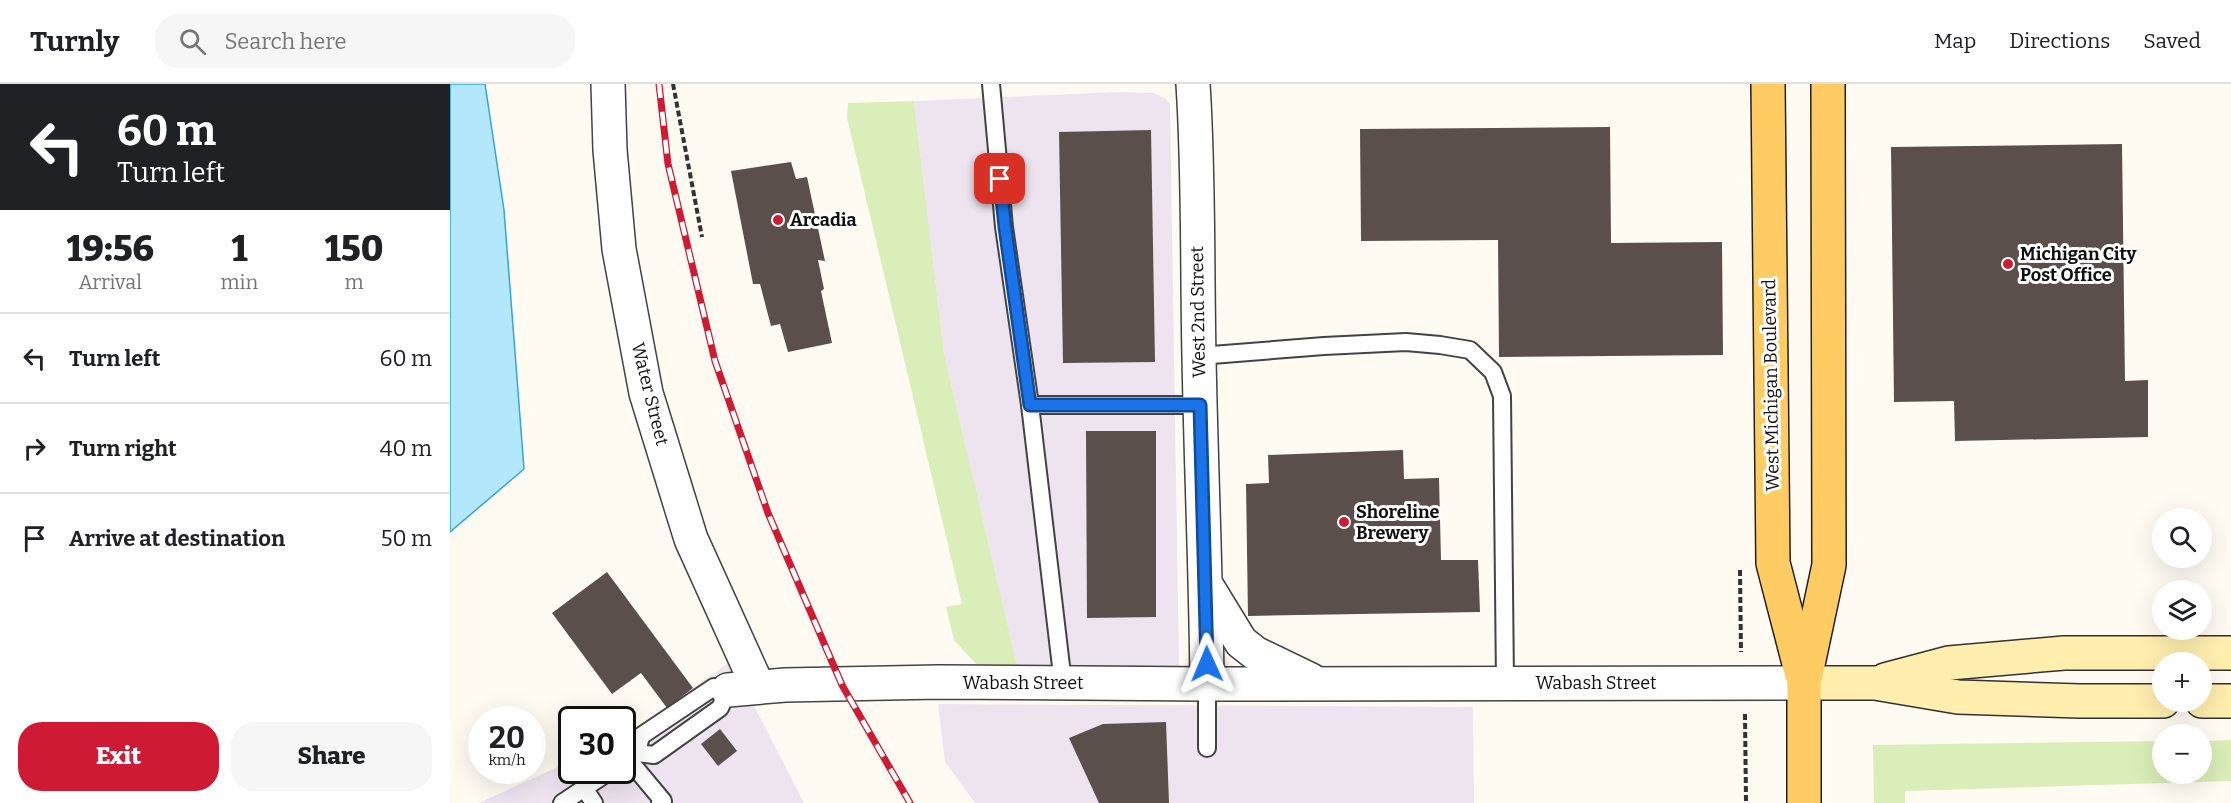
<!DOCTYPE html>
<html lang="en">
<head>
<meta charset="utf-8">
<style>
  body { margin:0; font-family:Bitter,serif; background:#f6f6f6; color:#202124; height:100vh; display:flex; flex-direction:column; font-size:22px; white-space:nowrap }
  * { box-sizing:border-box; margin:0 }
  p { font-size:20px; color:#757577 }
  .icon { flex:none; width:33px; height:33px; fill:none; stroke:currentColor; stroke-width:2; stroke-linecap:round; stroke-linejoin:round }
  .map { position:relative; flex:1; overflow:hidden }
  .drawer { display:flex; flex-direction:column; background:#fff; width:450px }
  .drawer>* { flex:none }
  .hud { background:#202124; color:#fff; overflow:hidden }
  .fabs { position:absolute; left:1702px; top:424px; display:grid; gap:12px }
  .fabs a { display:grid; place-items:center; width:60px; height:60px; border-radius:50%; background:#fff; box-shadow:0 6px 24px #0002; font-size:30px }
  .speed { position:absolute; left:18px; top:622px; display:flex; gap:12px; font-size:30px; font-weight:700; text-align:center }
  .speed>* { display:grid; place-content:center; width:78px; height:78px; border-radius:50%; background:#fff; box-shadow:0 6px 24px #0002; line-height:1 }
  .speed small { font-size:15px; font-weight:400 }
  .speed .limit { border:3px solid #111; border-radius:9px; background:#fff; color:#111 }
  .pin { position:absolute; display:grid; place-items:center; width:51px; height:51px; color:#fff; margin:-26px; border-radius:12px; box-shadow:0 3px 9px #0006 }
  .me { position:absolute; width:66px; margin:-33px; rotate:359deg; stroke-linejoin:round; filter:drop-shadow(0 0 4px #0008) }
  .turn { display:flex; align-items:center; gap:21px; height:126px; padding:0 18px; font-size:27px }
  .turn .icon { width:78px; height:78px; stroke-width:2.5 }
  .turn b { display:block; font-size:42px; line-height:51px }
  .eta { display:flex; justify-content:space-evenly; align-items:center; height:102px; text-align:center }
  .eta b { font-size:36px; font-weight:800; line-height:42px }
  .button { display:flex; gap:12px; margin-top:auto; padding:12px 18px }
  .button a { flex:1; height:69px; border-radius:24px; background:#ce1a33; color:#fff; font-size:24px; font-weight:800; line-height:69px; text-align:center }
  .button a+a { background:#f6f6f6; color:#202124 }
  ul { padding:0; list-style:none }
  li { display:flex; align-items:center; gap:18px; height:90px; padding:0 18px; border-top:2px solid #e0e0e0 }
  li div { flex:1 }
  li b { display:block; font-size:22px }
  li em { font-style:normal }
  header { display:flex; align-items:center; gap:36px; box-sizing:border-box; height:84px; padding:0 30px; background:#fff; border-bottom:2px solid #e0e0e0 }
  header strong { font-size:28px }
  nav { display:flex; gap:33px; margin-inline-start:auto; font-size:21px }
  .search { width:420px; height:54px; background:#f6f6f6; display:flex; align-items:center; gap:15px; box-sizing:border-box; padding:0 21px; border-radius:24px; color:#757577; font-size:22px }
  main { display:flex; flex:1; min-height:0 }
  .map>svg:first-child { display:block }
  .industrial { fill:#ede4ef }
  .green { fill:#d9eeb8 }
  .water { fill:#b2e7fc; stroke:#32a6da; stroke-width:1.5 }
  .building { fill:#5a4f4b }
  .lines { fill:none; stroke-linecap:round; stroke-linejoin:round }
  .lane-casing { stroke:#434343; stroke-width:20 }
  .street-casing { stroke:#434343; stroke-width:36 }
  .secondary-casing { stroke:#323232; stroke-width:36 }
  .primary-casing { stroke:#212121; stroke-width:36 }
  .path { stroke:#323232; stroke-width:4; stroke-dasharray:6 3; stroke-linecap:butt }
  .lane { stroke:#fff; stroke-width:16 }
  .street { stroke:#fff; stroke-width:33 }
  .secondary { stroke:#ffeeae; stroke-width:33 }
  .primary { stroke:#ffcb63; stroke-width:33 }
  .rail-casing { stroke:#ce1a33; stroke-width:7 }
  .rail { stroke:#fff; stroke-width:4.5; stroke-dasharray:14; stroke-linecap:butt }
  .route-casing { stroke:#114b97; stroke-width:15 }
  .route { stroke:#1a73e8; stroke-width:10 }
  .poi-dot { fill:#ce1a33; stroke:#fff; stroke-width:2 }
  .labels { text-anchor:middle; stroke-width:6; stroke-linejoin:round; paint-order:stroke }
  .poi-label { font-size:18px; font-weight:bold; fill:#101010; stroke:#fff; text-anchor:start }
  .street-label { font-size:18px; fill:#101010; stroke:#fff }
</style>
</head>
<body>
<header>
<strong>Turnly</strong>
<div class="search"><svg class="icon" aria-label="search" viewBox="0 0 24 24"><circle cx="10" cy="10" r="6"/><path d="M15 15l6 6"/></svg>Search here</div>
<nav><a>Map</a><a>Directions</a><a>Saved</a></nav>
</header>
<main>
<section class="drawer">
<div class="hud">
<div class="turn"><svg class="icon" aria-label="left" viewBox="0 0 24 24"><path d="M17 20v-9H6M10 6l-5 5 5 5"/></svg><div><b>60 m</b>Turn left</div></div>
</div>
<div class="eta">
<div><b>19:56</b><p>Arrival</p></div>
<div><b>1</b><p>min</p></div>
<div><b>150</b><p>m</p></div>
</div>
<ul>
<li><svg class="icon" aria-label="left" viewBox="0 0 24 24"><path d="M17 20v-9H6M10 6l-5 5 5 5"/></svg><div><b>Turn left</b></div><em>60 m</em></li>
<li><svg class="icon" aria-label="right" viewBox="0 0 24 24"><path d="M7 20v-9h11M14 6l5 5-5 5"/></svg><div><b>Turn right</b></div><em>40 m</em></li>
<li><svg class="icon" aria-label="arrive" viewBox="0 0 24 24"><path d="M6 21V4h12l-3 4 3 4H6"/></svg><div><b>Arrive at destination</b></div><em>50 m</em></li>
</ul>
<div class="button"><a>Exit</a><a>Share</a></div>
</section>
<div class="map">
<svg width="1781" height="719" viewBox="0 0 1781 719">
  <rect width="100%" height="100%" fill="#fffbf3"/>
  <g class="industrial">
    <path d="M670,8L703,9L715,14L720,20L729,583L568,585L494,269L464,17Z"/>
    <path d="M281,577L354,719H29L121,677L122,687H172L173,654Z"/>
    <path d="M488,620L1023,623L1024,719H525L495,678Z"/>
  </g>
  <g class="green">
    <path d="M464,17L494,269L568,585L527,581L504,556L496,523L512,520L397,34L398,19Z"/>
    <path d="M1781,656V697L1455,707V719H1424L1423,661L1713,657V690H1752V657Z"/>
  </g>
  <path class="water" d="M0,0H35L54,126L74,385L0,448Z"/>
  <g class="building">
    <path d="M1160,43L1161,159L1272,158L1273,271L1049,273L1048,156L911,157L910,45Z"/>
    <path d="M701,46L705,278L613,279L609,48Z"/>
    <path d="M1672,60L1675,297L1698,296V353L1505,357L1504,317L1444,318L1441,63Z"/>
    <path d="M341,78L346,95L357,93L375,177L368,176L374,205L371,207L382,259L338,268L330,240L321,242L310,200H303L281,87Z"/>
    <path d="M636,347H706V533L637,534Z"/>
    <path d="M953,366L954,395L989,394L991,476H1028L1030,528L798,532L796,400L819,399L818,371Z"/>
    <path d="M157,488L243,604L217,624L191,589L162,610L102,529Z"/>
    <path d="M716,638L719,719H649L619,654L653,640Z"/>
    <path d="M270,645L287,667L268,682L251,660Z"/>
  </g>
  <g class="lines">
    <defs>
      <g id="lane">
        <path d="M541,0L554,143L580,321H750"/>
        <path d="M749,272L874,262L956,258L990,261L1020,266L1043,288L1052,312L1055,599"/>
        <path d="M580,321L613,599"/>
        <path d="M757,664V600"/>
        <path d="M178,675L213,717L210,719"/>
        <path d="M172,679L187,669L204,671L270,624L278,606L264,603L191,652L187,669"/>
        <path d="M134,704L144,719"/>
        <path d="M112,719L160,687"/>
      </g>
      <g id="street">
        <path d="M158,0L160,66L169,165L196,309L241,455L308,603"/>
        <path d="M743,0C749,91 747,182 749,273C751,382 756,491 757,600"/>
        <path d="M758,504L791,558L805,569L861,596"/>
        <path d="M278,606L335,601L489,598L757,600L1354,599"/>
      </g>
      <g id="secondary">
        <path d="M1435,596L1499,579L1614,569H1781"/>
        <path d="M1354,599H1425L1508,613L1630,617H1713"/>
        <path d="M1752,617H1781"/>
      </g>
      <g id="primary">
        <path d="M1318,0L1323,479L1352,591"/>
        <path d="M1354,719V599L1379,481L1378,0"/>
      </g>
    </defs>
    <use href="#lane" class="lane-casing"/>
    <use href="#street" class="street-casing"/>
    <use href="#secondary" class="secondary-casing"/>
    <use href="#primary" class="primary-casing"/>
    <g class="path">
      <path d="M223,0L252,153"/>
      <path d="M1290,486L1291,568"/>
      <path d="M1295,630L1296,719"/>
    </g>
    <use href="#lane" class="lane"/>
    <use href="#street" class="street"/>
    <use href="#secondary" class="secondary"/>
    <use href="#primary" class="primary"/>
    <defs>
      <path id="rail" d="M209,0L218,80L265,277L318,429L392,601L460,719"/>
    </defs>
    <use href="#rail" class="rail-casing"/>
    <use href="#rail" class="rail"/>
  </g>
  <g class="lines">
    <defs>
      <path id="route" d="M550,95L555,143L580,321H750L757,580"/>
    </defs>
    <use href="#route" class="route-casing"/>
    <use href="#route" class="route"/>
  </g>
  <g class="poi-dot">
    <circle cx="328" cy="136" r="6"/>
    <circle cx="1558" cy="180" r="6"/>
    <circle cx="894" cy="438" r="6"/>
  </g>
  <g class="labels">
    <g class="poi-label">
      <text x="340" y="142">Arcadia</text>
      <text x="1570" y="176">Michigan City<tspan x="1570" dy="21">Post Office</tspan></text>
      <text x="906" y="434">Shoreline<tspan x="906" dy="21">Brewery</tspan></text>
    </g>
    <g class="street-label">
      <text transform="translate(748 228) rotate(-91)" y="6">West 2nd Street</text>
      <text transform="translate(1321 301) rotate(-91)" y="6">West Michigan Boulevard</text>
      <text transform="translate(200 310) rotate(76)" y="6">Water Street</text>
      <text x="573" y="605">Wabash Street</text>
      <text x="1146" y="605">Wabash Street</text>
    </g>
  </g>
</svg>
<div class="fabs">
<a><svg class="icon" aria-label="search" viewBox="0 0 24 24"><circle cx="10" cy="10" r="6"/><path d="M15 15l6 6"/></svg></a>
<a><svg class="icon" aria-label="layers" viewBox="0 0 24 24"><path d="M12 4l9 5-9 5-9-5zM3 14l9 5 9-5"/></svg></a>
<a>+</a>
<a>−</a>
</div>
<div class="speed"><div>20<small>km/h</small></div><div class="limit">30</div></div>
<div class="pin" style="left:550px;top:95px;background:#d93025"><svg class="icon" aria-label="arrive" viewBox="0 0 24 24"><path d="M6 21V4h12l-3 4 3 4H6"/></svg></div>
<svg class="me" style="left:757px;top:580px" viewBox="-20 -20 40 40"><path d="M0-17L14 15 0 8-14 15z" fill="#1a73e8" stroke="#fff" stroke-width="4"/></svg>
</div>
</main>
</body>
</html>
